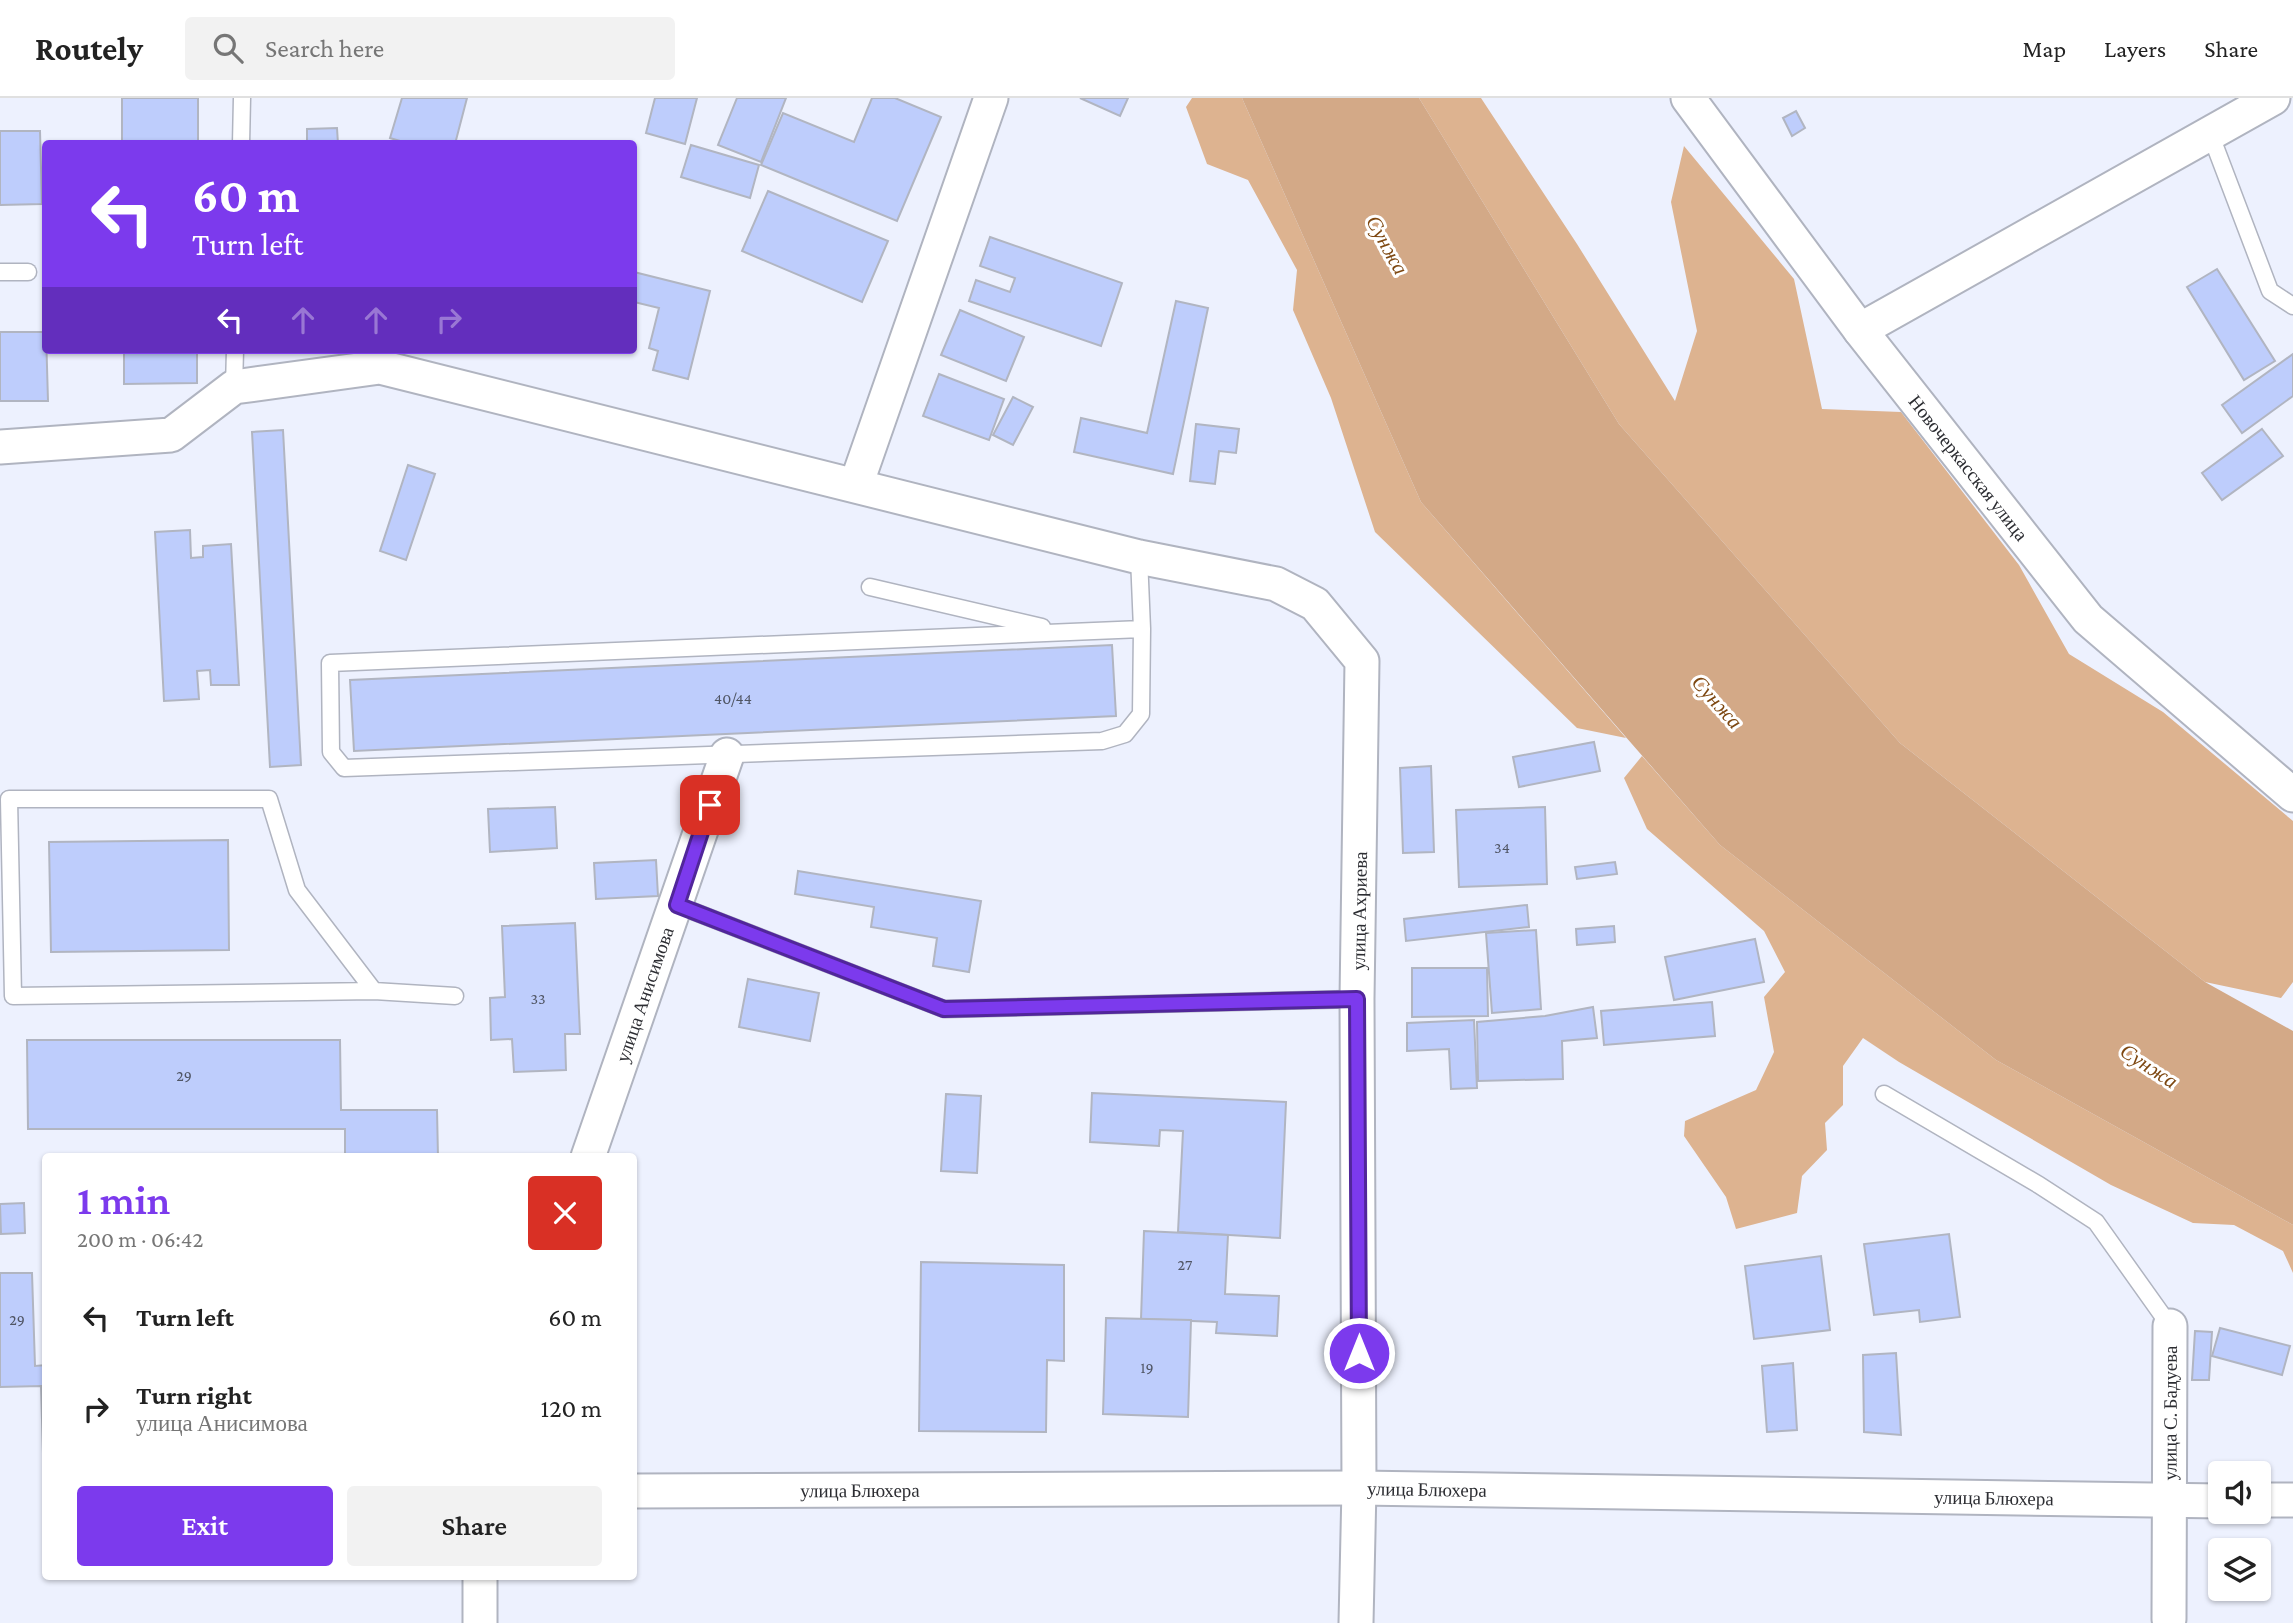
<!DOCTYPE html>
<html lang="en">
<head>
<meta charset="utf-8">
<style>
  body { margin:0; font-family:"Crimson Pro",serif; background:#f2f2f2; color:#222; height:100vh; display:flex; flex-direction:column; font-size:26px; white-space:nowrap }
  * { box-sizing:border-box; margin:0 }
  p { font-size:23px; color:#767676 }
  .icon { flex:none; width:38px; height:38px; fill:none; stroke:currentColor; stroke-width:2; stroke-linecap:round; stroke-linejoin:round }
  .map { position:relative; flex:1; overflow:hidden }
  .sheet { position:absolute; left:42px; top:1055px; width:595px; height:427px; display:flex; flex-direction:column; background:#fff; border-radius:7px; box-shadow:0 2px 5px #0004 }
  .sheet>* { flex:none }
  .guide { position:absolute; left:42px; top:42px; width:595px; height:214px; border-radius:7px; box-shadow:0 2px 5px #0004; background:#7c3aed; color:#fff; overflow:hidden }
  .controls { position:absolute; left:2208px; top:1363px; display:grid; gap:14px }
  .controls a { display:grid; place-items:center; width:63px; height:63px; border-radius:7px; background:#fff; box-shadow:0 2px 5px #0004; font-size:35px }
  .pin { position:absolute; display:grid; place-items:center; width:60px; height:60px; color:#fff; margin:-30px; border-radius:14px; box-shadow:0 4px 10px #0006 }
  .me { position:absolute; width:77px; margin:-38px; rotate:0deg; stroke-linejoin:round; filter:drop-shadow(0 0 5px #0008) }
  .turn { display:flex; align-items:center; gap:24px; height:147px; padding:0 35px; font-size:32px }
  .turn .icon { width:91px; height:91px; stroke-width:2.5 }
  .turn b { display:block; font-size:49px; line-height:60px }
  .lanes { display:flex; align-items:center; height:66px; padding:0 35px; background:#0003; justify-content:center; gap:35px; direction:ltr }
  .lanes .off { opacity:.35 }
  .round { display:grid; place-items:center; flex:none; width:74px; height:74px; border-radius:7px; background:#f2f2f2 }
  .head { display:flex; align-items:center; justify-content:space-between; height:119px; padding:0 35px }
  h1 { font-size:42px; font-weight:600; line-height:52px; color:#7c3aed }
  .action { display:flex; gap:14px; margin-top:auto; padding:14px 35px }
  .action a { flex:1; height:80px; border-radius:7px; background:#7c3aed; color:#fff; font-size:28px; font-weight:600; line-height:80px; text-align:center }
  .action a+a { background:#f2f2f2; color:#222 }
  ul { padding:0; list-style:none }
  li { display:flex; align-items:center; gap:21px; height:91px; padding:0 35px }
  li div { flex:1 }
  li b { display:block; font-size:26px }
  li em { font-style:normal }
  header { display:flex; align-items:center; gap:42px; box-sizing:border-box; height:98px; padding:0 35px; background:#fff; border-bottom:2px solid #e0e0e0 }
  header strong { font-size:33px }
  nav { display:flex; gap:38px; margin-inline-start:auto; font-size:24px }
  .search { width:490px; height:63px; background:#f2f2f2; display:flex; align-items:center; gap:18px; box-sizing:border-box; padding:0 24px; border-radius:7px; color:#767676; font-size:26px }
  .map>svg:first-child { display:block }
  .forest { fill:#ddb390 }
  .water { fill:#d3a987 }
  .building { fill:#becdfc; stroke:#b1b5c1; stroke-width:2 }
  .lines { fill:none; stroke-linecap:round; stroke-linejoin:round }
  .service-casing { stroke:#b0b4c0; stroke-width:19 }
  .minor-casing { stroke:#b0b4c0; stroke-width:37 }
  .service { stroke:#fff; stroke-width:16 }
  .minor { stroke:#fff; stroke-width:33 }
  .route-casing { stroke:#51269a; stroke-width:18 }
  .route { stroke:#7c3aed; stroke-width:12 }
  .labels { text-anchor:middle; stroke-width:6; stroke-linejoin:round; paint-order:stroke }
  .number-label { font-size:16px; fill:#505564 }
  .street-label { font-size:19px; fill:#2c2d32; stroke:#fff }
  .water-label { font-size:21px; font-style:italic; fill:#7d4710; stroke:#fff }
</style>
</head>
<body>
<header>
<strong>Routely</strong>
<div class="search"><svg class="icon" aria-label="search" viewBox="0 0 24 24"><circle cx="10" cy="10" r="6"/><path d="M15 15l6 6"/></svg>Search here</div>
<nav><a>Map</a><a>Layers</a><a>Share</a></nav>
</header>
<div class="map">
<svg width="2293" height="1525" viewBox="0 0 2293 1525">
  <rect width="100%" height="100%" fill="#edf1fe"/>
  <g class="forest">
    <path d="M1192,0H1242L1421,404L1626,640L1577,630L1375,434L1331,300L1293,212L1297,172L1248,82L1207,66L1186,9Z"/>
    <path d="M1419,0H1481L1577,146L1675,303L1697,233L1671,104L1684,48L1794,181L1822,311L1901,314L2019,467L2069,556L2163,614L2293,723V884L2281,900L2205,884L1900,645L1619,326Z"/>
    <path d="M1642,658L1720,747L1996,962L2293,1127V1175L2283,1153L2234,1127L2193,1125L2111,1087L1899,964L1863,940L1843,968V1007L1825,1025L1827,1052L1802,1078L1797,1115L1736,1131L1726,1099L1684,1038L1685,1023L1756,992L1774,954L1764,899L1785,874L1764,833L1647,731L1624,680Z"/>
  </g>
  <path class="water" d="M1242,0H1419L1619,326L1900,645L2205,884L2293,933V1127L1996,962L1720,747L1421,404Z"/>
  <g class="building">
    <rect x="122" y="0" width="76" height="46"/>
    <path d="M402,0H467L455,46H410L390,40Z"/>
    <path d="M655,0H697L685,46L646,35Z"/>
    <path d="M737,0H786L761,64L718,47Z"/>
    <path d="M872,0H895L941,19L897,123L761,67L783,15L854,44Z"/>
    <path d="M1080,0H1128L1120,18Z"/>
    <path d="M1796,13L1805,30L1792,38L1783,20Z"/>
    <path d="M337,30L338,46H307V31Z"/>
    <path d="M0,33H40L42,106L0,107Z"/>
    <path d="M691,47L759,67L750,100L681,79Z"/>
    <path d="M768,93L888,143L862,204L742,153Z"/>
    <path d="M990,139L1122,185L1101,248L969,203L976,182L1010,194L1015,180L980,168Z"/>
    <path d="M2217,171L2275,263L2244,282L2187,189Z"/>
    <path d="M634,174L710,193L688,281L653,272L658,253L649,250L659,210L634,204Z"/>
    <path d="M1176,203L1208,210L1173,376L1074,354L1081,320L1147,335Z"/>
    <path d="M960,212L1024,239L1006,283L941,257Z"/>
    <path d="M0,234H46L48,303H0Z"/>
    <path d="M124,252H197V285L124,286Z"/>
    <path d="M2293,256V298L2242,335L2222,307Z"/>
    <path d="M939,276L1004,301L989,342L923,318Z"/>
    <path d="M1013,299L1033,309L1013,347L993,337Z"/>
    <path d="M1196,326L1239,331L1236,355L1219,353L1215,386L1190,383Z"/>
    <path d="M2262,331L2283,358L2222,402L2202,375Z"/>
    <path d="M283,332L301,667L270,669L252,334Z"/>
    <path d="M408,367L435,376L406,462L380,453Z"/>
    <path d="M190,432L191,460L203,459V448L231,446L239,587H211L210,572L197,573L199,601L164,603L155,434Z"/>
    <path d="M1112,547L1116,618L354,653L350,582Z"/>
    <path d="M1594,644L1600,673L1519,689L1513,659Z"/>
    <path d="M1431,668L1434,754L1403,755L1400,670Z"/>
    <path d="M555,709L557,750L490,754L488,711Z"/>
    <path d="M1545,709L1547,786L1459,789L1456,712Z"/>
    <path d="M228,742L229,852L51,854L49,744Z"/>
    <path d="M656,762L658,798L596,801L594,765Z"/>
    <path d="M1615,764L1617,776L1577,781L1575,769Z"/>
    <path d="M798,773L981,803L969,874L933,868L937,840L871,829L874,809L795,796Z"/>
    <path d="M1527,807L1529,829L1406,843L1404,821Z"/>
    <path d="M575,825L580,936H565L566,972L514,974L512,941L491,942L490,900L505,899L502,828Z"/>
    <path d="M1614,828L1615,844L1577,847L1576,831Z"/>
    <path d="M1536,832L1541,911L1492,915L1486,835Z"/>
    <path d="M1755,841L1764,884L1674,902L1665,859Z"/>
    <path d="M1412,870H1487L1488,918L1412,919Z"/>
    <path d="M748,881L819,895L810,943L739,929Z"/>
    <path d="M1712,904L1715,938L1604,947L1601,913Z"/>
    <path d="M1593,909L1597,940L1562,943L1563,981L1478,983L1477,924L1545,918Z"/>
    <path d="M1474,922L1477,990L1451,991L1449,951L1407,953V925Z"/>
    <path d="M27,942H340L341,1012H437L438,1059H345V1031H28Z"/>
    <path d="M1092,995L1286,1004L1280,1140L1178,1134L1183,1033L1160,1032L1159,1048L1090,1044Z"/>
    <path d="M946,996L981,998L977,1075L941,1073Z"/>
    <path d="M24,1105L25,1135L1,1136L0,1106Z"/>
    <path d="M1144,1133L1228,1137L1225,1196L1279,1198L1277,1238L1216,1235L1217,1224L1141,1221Z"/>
    <path d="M1949,1136L1960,1219L1920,1224L1919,1212L1874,1217L1864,1146Z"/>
    <path d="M1821,1158L1830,1232L1754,1241L1745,1168Z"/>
    <path d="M921,1164L1064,1167V1263L1047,1262L1046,1334L919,1333Z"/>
    <path d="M0,1175H32L35,1268L46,1267V1355H43L41,1288L0,1289Z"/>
    <path d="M1106,1220L1191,1222L1188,1319L1103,1316Z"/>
    <path d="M2220,1230L2290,1248L2282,1277L2212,1258Z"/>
    <path d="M2195,1233L2212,1234L2209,1282H2192Z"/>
    <path d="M1896,1255L1901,1337L1864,1334L1863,1257Z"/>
    <path d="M1793,1265L1797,1332L1767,1334L1762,1268Z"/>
  </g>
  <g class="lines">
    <defs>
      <g id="service">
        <path d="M2210,35L2270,193L2293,208"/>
        <path d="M241,46L242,0"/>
        <path d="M0,174H28"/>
        <path d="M234,289L235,252"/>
        <path d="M1139,459L1142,531L1141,616L1125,636L1102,643L344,670L331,654L330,565L1142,531"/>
        <path d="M870,489L1042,529"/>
        <path d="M677,807L944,911L1357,901"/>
        <path d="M374,893L297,792L269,701H9L13,898L374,893L455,898"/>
        <path d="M1884,996L2039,1087L2096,1124L2170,1228"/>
      </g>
      <g id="minor">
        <path id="s1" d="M1688,0L1860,232L2088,521L2293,697"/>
        <path d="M1860,232L2273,0"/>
        <path d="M0,349L171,337L234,289L380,269L1139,459L1276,486L1315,506L1362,563L1357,901L1359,1390L1356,1525"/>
        <path d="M856,387L991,0"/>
        <path id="s2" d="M588,1059L727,657"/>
        <path id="s3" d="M634,1393L1359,1390L2221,1403"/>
        <path d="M2259,1402H2293"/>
        <path id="s4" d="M2169,1521L2170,1228"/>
        <path d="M480,1525V1479"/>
      </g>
    </defs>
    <use href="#service" class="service-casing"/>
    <use href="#minor" class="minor-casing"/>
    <use href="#service" class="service"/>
    <use href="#minor" class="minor"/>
  </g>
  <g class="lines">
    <defs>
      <path id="route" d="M710,707L677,807L944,911L1357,901L1359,1255"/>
    </defs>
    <use href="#route" class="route-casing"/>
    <use href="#route" class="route"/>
  </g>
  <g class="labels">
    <g class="number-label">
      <text x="733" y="606">40/44</text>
      <text x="1502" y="755">34</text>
      <text x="538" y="906">33</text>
      <text x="184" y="983">29</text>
      <text x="1185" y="1172">27</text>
      <text x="17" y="1227">29</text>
      <text x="1147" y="1275">19</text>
    </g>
    <g class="street-label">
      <text dy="7" stroke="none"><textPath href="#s1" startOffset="464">Новочеркасская улица</textPath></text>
      <text transform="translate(1359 813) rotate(-89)" y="7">улица Ахриева</text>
      <text dy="7" stroke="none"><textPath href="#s2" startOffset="172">улица Анисимова</textPath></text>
      <text dy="7" stroke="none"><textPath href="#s4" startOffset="206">улица С. Бадуева</textPath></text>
      <text dy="7" stroke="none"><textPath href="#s3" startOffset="793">улица Блюхера</textPath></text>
      <text dy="7" stroke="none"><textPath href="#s3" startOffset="226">улица Блюхера</textPath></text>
      <text dy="7" stroke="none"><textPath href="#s3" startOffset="1360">улица Блюхера</textPath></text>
    </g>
    <g class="water-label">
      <text transform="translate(1387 147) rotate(61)" y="7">Сунжа</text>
      <text transform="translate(1717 604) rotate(48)" y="7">Сунжа</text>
      <text transform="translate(2149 968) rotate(33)" y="7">Сунжа</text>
    </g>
  </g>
</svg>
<div class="controls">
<a><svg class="icon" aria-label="sound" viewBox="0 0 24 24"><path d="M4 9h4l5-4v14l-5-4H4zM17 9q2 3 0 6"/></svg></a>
<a><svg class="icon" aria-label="layers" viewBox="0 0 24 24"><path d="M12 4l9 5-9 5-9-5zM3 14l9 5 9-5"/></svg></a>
</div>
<div class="pin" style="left:710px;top:707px;background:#d93025"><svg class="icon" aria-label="arrive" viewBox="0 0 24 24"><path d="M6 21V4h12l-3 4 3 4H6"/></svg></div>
<svg class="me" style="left:1359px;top:1255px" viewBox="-20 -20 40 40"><circle r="17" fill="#7c3aed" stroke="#fff" stroke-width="3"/><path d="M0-11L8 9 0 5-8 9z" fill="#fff"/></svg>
<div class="guide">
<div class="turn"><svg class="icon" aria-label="left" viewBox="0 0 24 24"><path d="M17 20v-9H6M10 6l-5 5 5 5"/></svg><div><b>60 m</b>Turn left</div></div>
<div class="lanes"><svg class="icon" aria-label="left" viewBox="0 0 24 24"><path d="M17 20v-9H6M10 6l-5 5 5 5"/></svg><svg class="icon off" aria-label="ahead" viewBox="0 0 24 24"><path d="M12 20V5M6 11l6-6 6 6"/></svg><svg class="icon off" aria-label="ahead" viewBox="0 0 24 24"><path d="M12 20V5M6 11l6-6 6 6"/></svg><svg class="icon off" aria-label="right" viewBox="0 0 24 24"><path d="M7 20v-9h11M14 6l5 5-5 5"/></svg></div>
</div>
<section class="sheet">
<div class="head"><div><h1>1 min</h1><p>200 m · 06:42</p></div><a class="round" style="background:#d93025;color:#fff"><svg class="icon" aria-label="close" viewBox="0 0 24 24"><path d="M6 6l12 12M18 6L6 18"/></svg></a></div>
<ul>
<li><svg class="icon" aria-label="left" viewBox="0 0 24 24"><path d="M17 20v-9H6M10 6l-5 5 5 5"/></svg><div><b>Turn left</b></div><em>60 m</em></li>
<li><svg class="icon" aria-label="right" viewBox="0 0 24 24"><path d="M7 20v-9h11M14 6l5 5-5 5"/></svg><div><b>Turn right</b><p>улица Анисимова</p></div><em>120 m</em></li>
</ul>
<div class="action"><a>Exit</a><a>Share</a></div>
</section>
</div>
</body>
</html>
